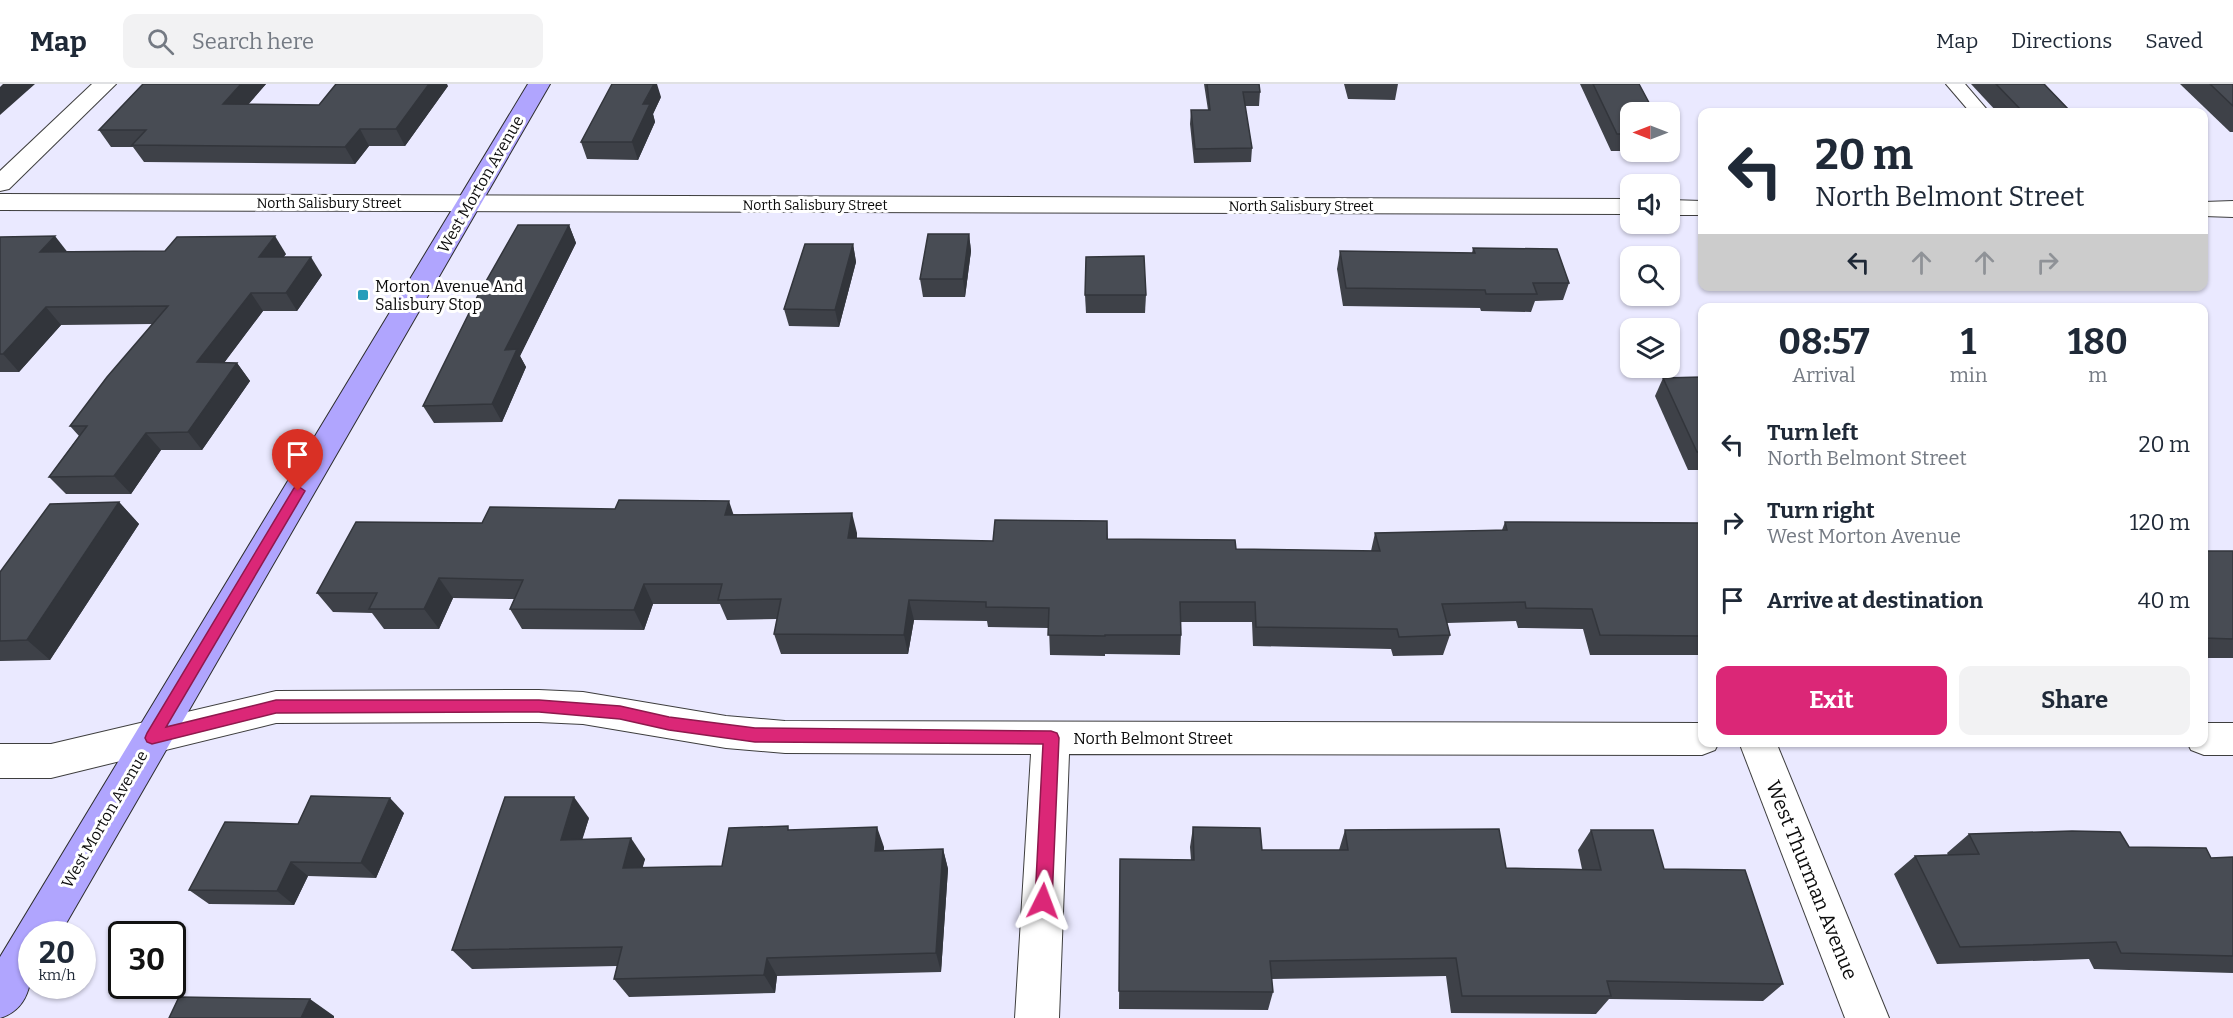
<!DOCTYPE html>
<html lang="en">
<head>
<meta charset="utf-8">
<style>
  body { margin:0; font-family:Bitter,serif; background:#f2f2f3; color:#1f2937; height:100vh; display:flex; flex-direction:column; font-size:22px; white-space:nowrap }
  * { box-sizing:border-box; margin:0 }
  p { font-size:20px; color:#747a83 }
  .icon { flex:none; width:33px; height:33px; fill:none; stroke:currentColor; stroke-width:2; stroke-linecap:round; stroke-linejoin:round }
  .map { position:relative; flex:1; overflow:hidden }
  .details { position:absolute; left:1698px; top:219px; width:510px; height:444px; display:flex; flex-direction:column; background:#fff; border-radius:12px; box-shadow:0 2px 4px #0004 }
  .details>* { flex:none }
  .top-card { position:absolute; left:1698px; top:24px; width:510px; height:183px; border-radius:12px; box-shadow:0 2px 4px #0004; background:#fff; color:#1f2937; overflow:hidden }
  .needle { width:39px; rotate:270deg }
  .tools { position:absolute; left:1620px; top:18px; display:grid; gap:12px }
  .tools a { display:grid; place-items:center; width:60px; height:60px; border-radius:12px; background:#fff; box-shadow:0 2px 4px #0004; font-size:30px }
  .speed { position:absolute; left:18px; top:837px; display:flex; gap:12px; font-size:30px; font-weight:700; text-align:center }
  .speed>* { display:grid; place-content:center; width:78px; height:78px; border-radius:50%; background:#fff; box-shadow:0 2px 4px #0004; line-height:1 }
  .speed small { font-size:15px; font-weight:400 }
  .speed .limit { border:3px solid #111; border-radius:9px; background:#fff; color:#111 }
  .pin { position:absolute; display:grid; place-items:center; width:51px; height:51px; color:#fff; margin:-62px -26px; border-radius:50% 50% 50% 0; rotate:-45deg; box-shadow:0 0 6px #0007 }
  .pin .icon { rotate:45deg }
  .me { position:absolute; width:66px; margin:-33px; rotate:3deg; stroke-linejoin:round; filter:drop-shadow(0 0 4px #0008) }
  .turn { display:flex; align-items:center; gap:21px; height:126px; padding:0 18px; font-size:27px }
  .turn .icon { width:78px; height:78px; stroke-width:2.5 }
  .turn b { display:block; font-size:42px; line-height:51px }
  .lanes { display:flex; align-items:center; height:57px; padding:0 18px; background:#0003; justify-content:center; gap:30px; direction:ltr }
  .lanes .off { opacity:.35 }
  .eta { display:flex; justify-content:space-evenly; align-items:center; height:102px; text-align:center }
  .eta b { font-size:36px; font-weight:700; line-height:42px }
  .primary-button { display:flex; gap:12px; margin-top:auto; padding:12px 18px }
  .primary-button a { flex:1; height:69px; border-radius:12px; background:#db2777; color:#fff; font-size:24px; font-weight:700; line-height:69px; text-align:center }
  .primary-button a+a { background:#f2f2f3; color:#1f2937 }
  ul { padding:0; list-style:none }
  li { display:flex; align-items:center; gap:18px; height:78px; padding:0 18px }
  li div { flex:1 }
  li b { display:block; font-size:22px }
  li em { font-style:normal }
  header { display:flex; align-items:center; gap:36px; box-sizing:border-box; height:84px; padding:0 30px; background:#fff; border-bottom:2px solid #e0e1e3 }
  header strong { font-size:28px }
  nav { display:flex; gap:33px; margin-inline-start:auto; font-size:21px }
  .search { width:420px; height:54px; background:#f2f2f3; display:flex; align-items:center; gap:15px; box-sizing:border-box; padding:0 21px; border-radius:12px; color:#747a83; font-size:22px }
  .map>svg:first-child { display:block }
  .lines { fill:none; stroke-linecap:round; stroke-linejoin:round }
  .service-casing { stroke:#3e3e3e; stroke-width:2 }
  .minor-casing { stroke:#3e3e3e; stroke-width:2 }
  .secondary-casing { stroke:#2d2d2d; stroke-width:2 }
  .service { fill:#fff; fill-rule:evenodd }
  .minor { fill:#fff; fill-rule:evenodd }
  .secondary { fill:#b0a5fe; fill-rule:evenodd }
  .wall { fill:#3e4148 }
  .shaded-wall { fill:#32353b }
  .building { fill:#484c54; stroke:#32353b; stroke-width:1.5 }
  .route { fill:#db2777; stroke:#8e194d; stroke-width:1.5 }
  .poi-dot { fill:#259eb9; stroke:#fff; stroke-width:2 }
  .labels { text-anchor:middle; stroke-width:6; stroke-linejoin:round; paint-order:stroke }
  .far-street-label { font-size:14px; fill:#0b0b0b; stroke:#fff }
  .street-label { font-size:16px; fill:#0b0b0b; stroke:#fff }
  .poi-label { font-size:16px; fill:#0b0b0b; stroke:#fff; text-anchor:start }
  .near-street-label { font-size:20px; fill:#0b0b0b; stroke:#fff }
</style>
</head>
<body>
<header>
<strong>Map</strong>
<div class="search"><svg class="icon" aria-label="search" viewBox="0 0 24 24"><circle cx="10" cy="10" r="6"/><path d="M15 15l6 6"/></svg>Search here</div>
<nav><a>Map</a><a>Directions</a><a>Saved</a></nav>
</header>
<div class="map">
<svg width="2233" height="934" viewBox="0 0 2233 934">
  <rect width="100%" height="100%" fill="#eae9ff"/>
  <g class="lines">
    <defs>
      <path id="service" d="M1946,0H1965L1989,28H1970Z"/>
      <g id="minor">
        <path d="M92,0H116L9,105L0,107V87Z"/>
        <path d="M0,110L1630,115V130L0,126Z"/>
        <path d="M1670,116L1702,117V131H1670Z"/>
        <path d="M2233,117V133L2204,132V118Z"/>
        <path d="M539,606L583,608L726,632L785,637L1702,639V658H1719L1715,666L1702,671L1069,670L1059,934H1015L1031,670L785,669L726,664L583,640L539,638L276,639L51,694H0V660H51L276,607Z"/>
        <path d="M2204,639H2233V671H2204L2191,666L2187,658H2204Z"/>
        <path d="M1739,658H1776L1889,934H1845Z"/>
      </g>
      <path id="secondary" d="M528,0H550L60,850H32C32,881 37,923 0,934V873Z"/>
    </defs>
    <use href="#service" class="service-casing"/>
    <use href="#minor" class="minor-casing"/>
    <use href="#secondary" class="secondary-casing"/>
    <use href="#service" class="service"/>
    <use href="#minor" class="minor"/>
    <use href="#secondary" class="secondary"/>
  </g>
  <g class="wall">
    <path d="M143,0H266L248,21H319L448,2L405,62H369L355,80L144,78L133,63H111L99,46Z"/>
    <path d="M1204,0H1259L1260,8L1259,22H1245L1252,64L1251,78L1194,79L1190,40L1191,26H1208Z"/>
    <path d="M1344,0H1398L1395,16L1348,15Z"/>
    <path d="M1580,0H1639L1630,28V67H1611Z"/>
    <path d="M1971,0H2044L2071,28H1997Z"/>
    <path d="M2180,0H2233V48H2230Z"/>
    <path d="M661,13L653,30L655,38L638,76L587,75L581,58Z"/>
    <path d="M569,141L576,159L520,272L526,283L502,338L434,339L423,322Z"/>
    <path d="M969,150L971,167L965,213H923L920,195Z"/>
    <path d="M0,153L67,168L286,170L283,173L322,191L297,227H263L224,279H237L250,297L202,366H161L131,410H66L49,393L79,352L70,342L152,240L61,241L19,288H0Z"/>
    <path d="M853,160L856,178L839,243L789,242L784,225Z"/>
    <path d="M1473,164L1569,199L1563,216L1535,217L1531,228L1481,227L1480,224L1343,222L1337,185L1340,167L1472,169Z"/>
    <path d="M1085,211H1146L1145,229H1086Z"/>
    <path d="M1702,293V386H1688L1655,312L1663,294Z"/>
    <path d="M119,418L139,440L50,576L0,577V488Z"/>
    <path d="M615,425L734,430L857,449V454L993,457L1107,437L1108,455L1236,465L1371,467L1375,449L1502,446L1505,438L1702,439V571H1590L1583,545L1518,544L1516,537L1447,539L1450,551L1443,571L1393,572L1391,565L1253,562L1252,538H1181V551L1180,571L1105,570V572L1050,571L1049,544L988,543L987,537L914,536L908,570H781L774,550L777,535L727,536L720,520H653L644,546L522,545L510,525L514,515L453,514L439,545H384L372,529L333,528L317,509L482,439Z"/>
    <rect x="2204" y="467" width="29" height="107"/>
    <path d="M404,729L376,794L308,792L294,821L209,820L189,806L298,740Z"/>
    <path d="M589,734L582,755L645,775L642,784L722,782L790,746L884,763V767L943,765L948,785L941,888L777,892L775,909L629,913L614,895L617,882L472,885L452,866Z"/>
    <path d="M1193,743L1262,766H1339L1345,746L1506,784L1582,785L1578,766L1591,746L1664,785L1783,900L1763,917L1609,915L1596,930L1451,929L1446,892L1271,895L1273,908L1268,926L1119,925L1120,775L1191,776L1190,763Z"/>
    <path d="M1969,750L2129,763L2211,774L2233,773V889L2094,885L2089,875L1937,880L1894,790L1915,772L1948,771L1947,769Z"/>
  </g>
  <g class="shaded-wall">
    <path d="M3,0H35L0,31V3Z"/>
    <path d="M241,0H266L233,37L223,20Z"/>
    <path d="M429,0H447L448,2L405,62L396,45Z"/>
    <path d="M654,0H657L661,13L653,30L655,38L638,76L632,58L643,20Z"/>
    <path d="M360,45L369,62L355,80L345,63Z"/>
    <path d="M569,141L576,159L520,272L526,283L502,338L492,320L505,266Z"/>
    <path d="M969,150L971,167L965,213L963,195Z"/>
    <path d="M55,152L69,170L40,168Z"/>
    <path d="M275,152L286,170L270,191L259,173Z"/>
    <path d="M853,160L856,178L839,243L835,226Z"/>
    <path d="M311,173L322,191L297,227L286,209Z"/>
    <path d="M251,209L263,227L211,296L197,278Z"/>
    <path d="M46,223L61,241L19,288L3,270Z"/>
    <path d="M237,279L250,297L202,366L188,348Z"/>
    <path d="M146,349L161,366L131,410L114,392Z"/>
    <path d="M729,417L736,438L725,431Z"/>
    <path d="M119,418L139,440L50,576L27,556Z"/>
    <path d="M852,429L857,449L854,474L848,454Z"/>
    <path d="M439,494L453,514L439,545L424,525Z"/>
    <path d="M644,500L653,520L644,546L634,526Z"/>
    <path d="M909,516L914,536L908,570L904,551Z"/>
    <path d="M574,713L589,734L576,776L561,756Z"/>
    <path d="M390,714L404,729L376,794L361,779Z"/>
    <path d="M877,743L884,763L882,787L875,767Z"/>
    <path d="M631,754L645,775L637,804L623,784Z"/>
    <path d="M943,765L948,785L941,888L936,869Z"/>
    <path d="M291,778L308,792L294,821L277,807Z"/>
    <path d="M767,874L777,892L775,909L764,891Z"/>
    <path d="M310,915L334,932V934H301Z"/>
  </g>
  <g class="building">
    <path d="M143,0H241L223,20L319,21L336,0H429L396,45H360L345,63L132,61L146,46H99Z"/>
    <path d="M612,0H654L643,20H650L632,58H581Z"/>
    <path d="M1207,0H1259L1260,8H1243L1252,64L1195,65L1191,26H1210Z"/>
    <path d="M1593,0H1639L1654,28H1630V50H1617Z"/>
    <path d="M1996,0H2044L2071,28H2023Z"/>
    <path d="M2210,0H2233V22Z"/>
    <path d="M518,141H569L505,266L517,265L492,320L423,322L477,213Z"/>
    <path d="M928,150H969L963,195H920Z"/>
    <path d="M55,152L40,168L165,167L177,153L275,152L259,173H311L286,209H251L197,278L237,279L188,348L146,349L114,392L49,393L87,342H70L107,293L168,222L46,223L3,270H0V153Z"/>
    <path d="M805,160H853L835,226L784,225Z"/>
    <path d="M1473,164L1557,165L1569,199H1533L1537,210H1486L1485,206L1346,204L1340,167L1475,169Z"/>
    <path d="M1144,172L1146,211H1085L1086,173Z"/>
    <path d="M1702,293V368H1697L1663,294Z"/>
    <path d="M619,416L729,417L725,431L852,429L848,454L993,457L995,436L1107,437V455L1235,456L1236,465L1380,467L1375,449L1507,446L1505,438L1702,439V552L1600,551L1592,525L1526,524L1525,518L1442,520L1450,551L1399,553L1397,545L1256,543L1255,518H1180L1181,551H1105V552L1048,551L1049,524L986,523V518L909,516L904,551L774,550L781,515L718,516L722,500H644L634,526L510,525L523,496L439,494L424,525H369L377,509H317L356,438L482,439L490,423L615,425Z"/>
    <path d="M119,418L27,556L0,557V488L50,420Z"/>
    <path d="M2204,467H2233V555L2204,554Z"/>
    <path d="M311,712L390,714L361,779L291,778L277,807L189,806L225,738L298,740Z"/>
    <path d="M505,713H574L561,756L631,754L623,784L722,782L729,744L788,742V746L877,743L875,767L943,765L936,869L767,874L764,891L614,895L622,863L452,866Z"/>
    <path d="M1193,743L1260,744L1262,766H1348L1345,746L1499,745L1506,784L1601,786L1591,746H1653L1664,785L1745,786L1783,900L1607,897L1611,912H1462L1456,874L1270,877L1273,908L1119,907L1120,775L1194,776Z"/>
    <path d="M2072,747L2120,748L2129,763L2206,764L2211,774L2233,773V872L2121,869L2116,858L1960,863L1915,772L1979,770L1969,750Z"/>
    <path d="M179,913L310,915L301,934H169Z"/>
  </g>
  <path class="route" d="M298,402L305,407L166,643L276,616H539L620,622L669,633L755,644L1051,647L1057,649L1059,654L1052,817L1049,823L1043,825L1037,823L1035,817L1043,660L755,658L669,646L620,635L539,628L276,629L152,660L147,658L145,654L147,649L294,404Z"/>
  <rect class="poi-dot" x="357" y="205" width="12" height="12" rx="3"/>
  <g class="labels">
    <g class="far-street-label">
      <text x="329" y="124">North Salisbury Street</text>
      <text x="815" y="126">North Salisbury Street</text>
      <text x="1301" y="127">North Salisbury Street</text>
    </g>
    <g class="street-label">
      <text transform="translate(480 100) rotate(-60)" y="6">West Morton Avenue</text>
      <text x="1153" y="660">North Belmont Street</text>
      <text transform="translate(104 735) rotate(-60)" y="6">West Morton Avenue</text>
    </g>
    <g class="poi-label">
      <text x="375" y="208">Morton Avenue And<tspan x="375" dy="18">Salisbury Stop</tspan></text>
    </g>
    <g class="near-street-label">
      <text transform="translate(1812 796) rotate(68)" y="7">West Thurman Avenue</text>
    </g>
  </g>
</svg>
<div class="tools">
<a><svg class="needle" viewBox="-14 -14 28 28"><path d="M0-13l5 13h-10z" fill="#e53935"/><path d="M0 13l5-13h-10z" fill="#747a83"/></svg></a>
<a><svg class="icon" aria-label="sound" viewBox="0 0 24 24"><path d="M4 9h4l5-4v14l-5-4H4zM17 9q2 3 0 6"/></svg></a>
<a><svg class="icon" aria-label="search" viewBox="0 0 24 24"><circle cx="10" cy="10" r="6"/><path d="M15 15l6 6"/></svg></a>
<a><svg class="icon" aria-label="layers" viewBox="0 0 24 24"><path d="M12 4l9 5-9 5-9-5zM3 14l9 5 9-5"/></svg></a>
</div>
<div class="speed"><div>20<small>km/h</small></div><div class="limit">30</div></div>
<div class="pin" style="left:298px;top:407px;background:#d93025"><svg class="icon" aria-label="arrive" viewBox="0 0 24 24"><path d="M6 21V4h12l-3 4 3 4H6"/></svg></div>
<svg class="me" style="left:1043px;top:817px" viewBox="-20 -20 40 40"><path d="M0-17L14 15 0 8-14 15z" fill="#db2777" stroke="#fff" stroke-width="4"/></svg>
<div class="top-card">
<div class="turn"><svg class="icon" aria-label="left" viewBox="0 0 24 24"><path d="M17 20v-9H6M10 6l-5 5 5 5"/></svg><div><b>20 m</b>North Belmont Street</div></div>
<div class="lanes"><svg class="icon" aria-label="left" viewBox="0 0 24 24"><path d="M17 20v-9H6M10 6l-5 5 5 5"/></svg><svg class="icon off" aria-label="ahead" viewBox="0 0 24 24"><path d="M12 20V5M6 11l6-6 6 6"/></svg><svg class="icon off" aria-label="ahead" viewBox="0 0 24 24"><path d="M12 20V5M6 11l6-6 6 6"/></svg><svg class="icon off" aria-label="right" viewBox="0 0 24 24"><path d="M7 20v-9h11M14 6l5 5-5 5"/></svg></div>
</div>
<section class="details">
<div class="eta">
<div><b>08:57</b><p>Arrival</p></div>
<div><b>1</b><p>min</p></div>
<div><b>180</b><p>m</p></div>
</div>
<ul>
<li><svg class="icon" aria-label="left" viewBox="0 0 24 24"><path d="M17 20v-9H6M10 6l-5 5 5 5"/></svg><div><b>Turn left</b><p>North Belmont Street</p></div><em>20 m</em></li>
<li><svg class="icon" aria-label="right" viewBox="0 0 24 24"><path d="M7 20v-9h11M14 6l5 5-5 5"/></svg><div><b>Turn right</b><p>West Morton Avenue</p></div><em>120 m</em></li>
<li><svg class="icon" aria-label="arrive" viewBox="0 0 24 24"><path d="M6 21V4h12l-3 4 3 4H6"/></svg><div><b>Arrive at destination</b></div><em>40 m</em></li>
</ul>
<div class="primary-button"><a>Exit</a><a>Share</a></div>
</section>
</div>
</body>
</html>
